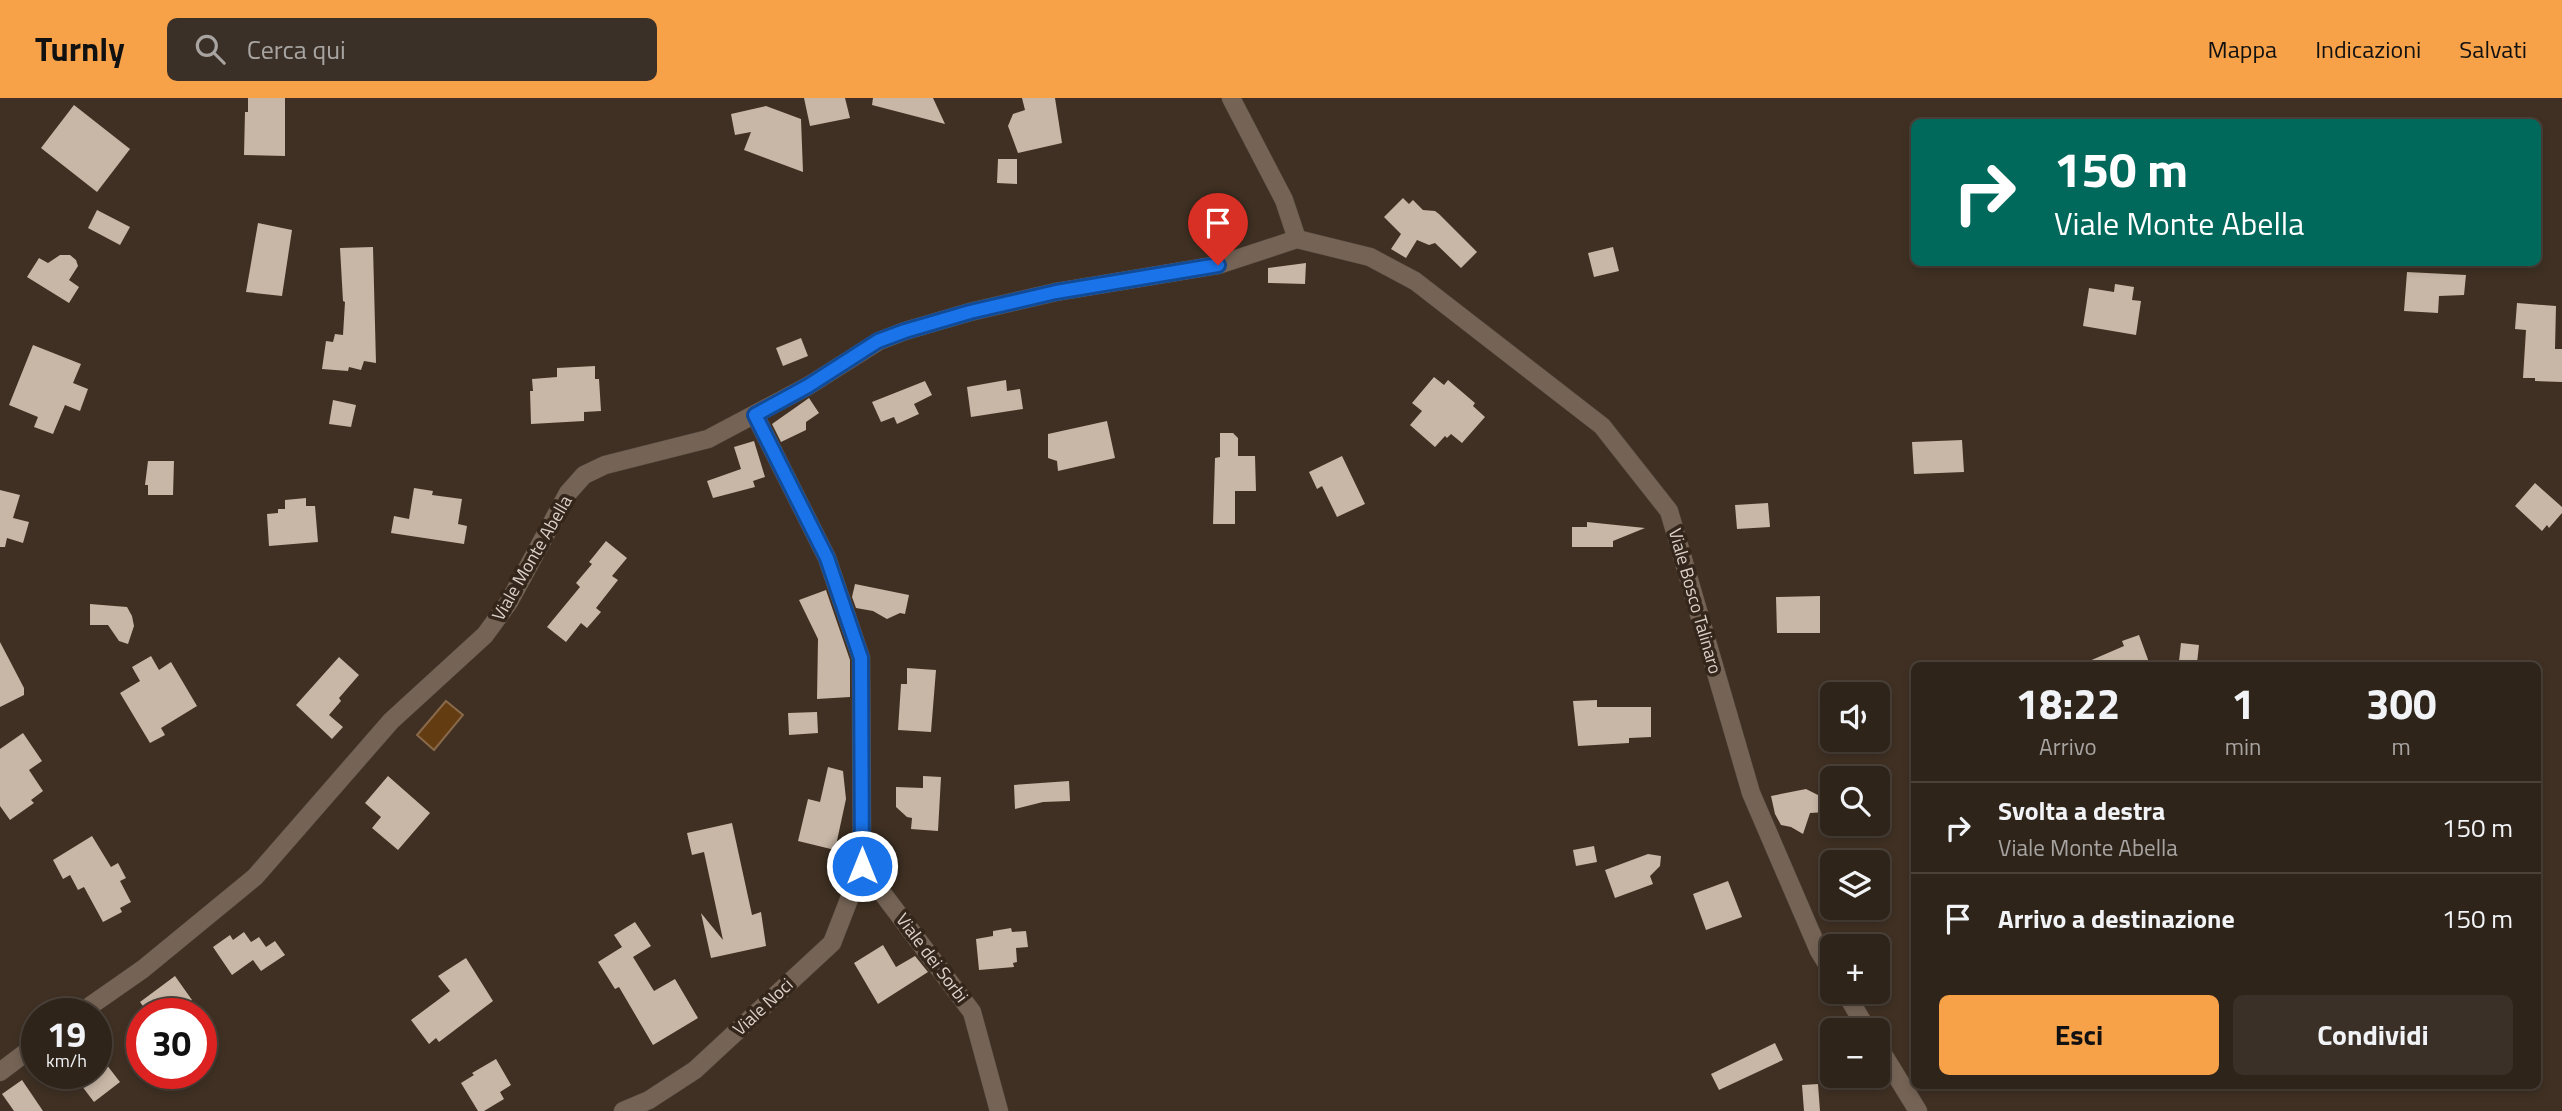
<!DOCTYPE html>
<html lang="it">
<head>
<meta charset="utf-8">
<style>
  body { margin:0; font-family:"Titillium Web",sans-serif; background:#3b3027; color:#f1f3f6; height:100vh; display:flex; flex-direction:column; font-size:26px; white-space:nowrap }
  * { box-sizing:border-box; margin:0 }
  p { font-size:23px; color:#a7a4a2 }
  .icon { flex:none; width:38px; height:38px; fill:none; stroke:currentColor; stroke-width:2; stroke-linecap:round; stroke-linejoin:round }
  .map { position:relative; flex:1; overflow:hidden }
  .panel { position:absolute; left:1911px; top:564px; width:630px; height:427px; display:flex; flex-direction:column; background:#2f241a; border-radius:10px; box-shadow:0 4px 10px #0003,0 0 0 2px #4a4139 }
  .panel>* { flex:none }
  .top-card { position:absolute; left:1911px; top:21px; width:630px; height:147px; border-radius:10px; box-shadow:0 4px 10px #0003,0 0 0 2px #4a4139; background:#00695c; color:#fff; overflow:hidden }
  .controls { position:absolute; left:1820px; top:584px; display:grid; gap:14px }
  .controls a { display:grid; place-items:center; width:70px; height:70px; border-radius:10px; background:#2f241a; box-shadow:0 4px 10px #0003,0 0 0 2px #4a4139; font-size:35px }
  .speed { position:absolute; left:21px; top:900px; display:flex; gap:14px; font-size:35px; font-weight:700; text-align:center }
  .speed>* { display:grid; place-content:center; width:91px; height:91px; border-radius:50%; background:#2f241a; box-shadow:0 4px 10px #0003,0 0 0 2px #4a4139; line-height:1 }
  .speed small { font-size:18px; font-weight:400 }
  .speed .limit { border:10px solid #d22; background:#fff; color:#111 }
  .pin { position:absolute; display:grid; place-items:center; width:60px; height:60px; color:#fff; margin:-72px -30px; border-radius:50% 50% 50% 0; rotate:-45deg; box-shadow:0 0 7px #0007 }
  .pin .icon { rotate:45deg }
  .me { position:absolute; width:77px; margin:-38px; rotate:0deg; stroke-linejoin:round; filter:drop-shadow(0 0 5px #0008) }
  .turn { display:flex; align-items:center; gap:24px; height:147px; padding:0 28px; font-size:32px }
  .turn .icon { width:91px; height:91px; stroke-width:2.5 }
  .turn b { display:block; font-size:49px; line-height:60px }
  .eta { display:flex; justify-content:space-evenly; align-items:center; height:119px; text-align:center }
  .eta b { font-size:42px; font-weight:700; line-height:49px }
  .primary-button { display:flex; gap:14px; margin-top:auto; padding:14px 28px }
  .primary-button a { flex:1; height:80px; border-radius:10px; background:#f7a149; color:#111; font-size:28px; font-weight:700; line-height:80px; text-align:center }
  .primary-button a+a { background:#3b3027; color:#f1f3f6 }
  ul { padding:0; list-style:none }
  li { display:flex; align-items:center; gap:21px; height:91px; padding:0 28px; border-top:2px solid #4a4139 }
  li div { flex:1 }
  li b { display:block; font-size:26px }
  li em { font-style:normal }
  header { display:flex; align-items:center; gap:42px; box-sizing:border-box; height:98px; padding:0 35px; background:#f7a149; color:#111 }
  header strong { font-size:33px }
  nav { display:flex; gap:38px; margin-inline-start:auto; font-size:24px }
  .search { width:490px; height:63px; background:#3b3027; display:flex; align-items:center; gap:18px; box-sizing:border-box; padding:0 24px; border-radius:10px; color:#a7a4a2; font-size:26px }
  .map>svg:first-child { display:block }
  .water { fill:#643c12; stroke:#886949; stroke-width:2 }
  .building { fill:#c8b6a6 }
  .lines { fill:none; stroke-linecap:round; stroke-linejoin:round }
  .street-casing { stroke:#584c41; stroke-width:19 }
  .street { stroke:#756456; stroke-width:18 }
  .route-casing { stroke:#114b97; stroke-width:18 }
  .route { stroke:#1a73e8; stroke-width:12 }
  .labels { text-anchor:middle; stroke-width:7; stroke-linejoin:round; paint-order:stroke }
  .street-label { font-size:18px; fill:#dcd2ca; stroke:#34261a }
</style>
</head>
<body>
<header>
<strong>Turnly</strong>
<div class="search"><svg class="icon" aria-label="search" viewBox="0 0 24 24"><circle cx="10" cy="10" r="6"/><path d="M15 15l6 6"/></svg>Cerca qui</div>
<nav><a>Mappa</a><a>Indicazioni</a><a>Salvati</a></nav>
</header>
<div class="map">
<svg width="2562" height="1013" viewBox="0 0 2562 1013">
  <rect width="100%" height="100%" fill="#3f3023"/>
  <path class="water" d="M446,603L463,617L434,652L417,637Z"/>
  <g class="building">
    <path d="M248,0H285V58L244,57L245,14H248Z"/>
    <path d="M804,0H845L850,20L810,28Z"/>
    <path d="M873,0H933L945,26L872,7Z"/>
    <path d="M1022,0H1055L1062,45L1018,55L1008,28L1013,16L1025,12Z"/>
    <path d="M74,7L130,51L97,94L41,50Z"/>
    <path d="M766,8L801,21L803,74L744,52L751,34L735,37L731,16Z"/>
    <path d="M998,61H1017V86L997,85Z"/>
    <path d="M1403,100L1409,106L1413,102L1423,112L1435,113L1439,116L1477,154L1461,170L1435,145L1429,147L1417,142L1406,160L1391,151L1401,136L1384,119Z"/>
    <path d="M97,112L130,129L120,147L88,130Z"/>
    <path d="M258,125L292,132L282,198L246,194Z"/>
    <path d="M373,149L376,265L364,263L361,272L349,269L348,273L322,271L326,243L333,244L335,236L343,237L345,204L343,203L340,150Z"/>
    <path d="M1613,149L1619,173L1594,179L1588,155Z"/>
    <path d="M60,157H70L76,162L78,168L69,182L79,189L69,205L27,179L39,160L48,165Z"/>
    <path d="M1306,165L1305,186L1268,185V170Z"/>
    <path d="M2407,174L2466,177L2464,197L2439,198L2438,215L2404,213Z"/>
    <path d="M2115,186L2134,189L2132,202L2141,203L2136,237L2083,228L2089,190L2114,194Z"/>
    <path d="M2517,205L2556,208L2555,251H2562V284L2535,283V280H2523L2526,232L2515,231Z"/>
    <path d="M801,240L808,258L783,268L776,250Z"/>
    <path d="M33,247L81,266L73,285L88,291L80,313L65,307L53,336L34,329L38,319L9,307Z"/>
    <path d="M595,268V281H599L601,313L584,314V323L531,326L530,293H533L532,281L557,279V270Z"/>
    <path d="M1434,279L1444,287L1448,282L1475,305L1473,308L1485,319L1462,345L1451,336L1447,340L1445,338L1435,349L1410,327L1422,313L1412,305Z"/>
    <path d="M1006,282L1007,293L1020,291L1023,311L971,319L967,289Z"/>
    <path d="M925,283L932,297L914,306L919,316L897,326L894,319L881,324L872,304Z"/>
    <path d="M809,300L819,315L806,324V332L781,344L772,326Z"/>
    <path d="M333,302L356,307L351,329L329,326Z"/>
    <path d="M1107,323L1115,360L1058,373L1057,363L1048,360V336Z"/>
    <path d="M1220,335H1233L1238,340V358H1255L1256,393H1235V426H1213L1215,360L1220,359Z"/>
    <path d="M1962,342L1964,374L1914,376L1912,344Z"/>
    <path d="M754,343L765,379L753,383L755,389L713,400L707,383L741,371L734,349Z"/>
    <path d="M1342,358L1365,406L1337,419L1322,388L1317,391L1309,374Z"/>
    <path d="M148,363H174L173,397H148V387H145Z"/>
    <path d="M2535,385L2562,409V415L2549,430L2547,427L2542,433L2515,408Z"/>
    <path d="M414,390L433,393L432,397L462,401L458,426L467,428L464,446L391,435L394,418L409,421Z"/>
    <path d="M0,392L20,397L13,420L29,424L23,445L7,440L5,449H0Z"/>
    <path d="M306,400V408H315L318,444L269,448L267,416L278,415V411H285V402Z"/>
    <path d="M1768,405L1770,429L1737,431L1735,407Z"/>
    <path d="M1587,424L1645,430L1613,443V449H1572V429H1587Z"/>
    <path d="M606,443L627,460L612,478L618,482L596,510L601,514L587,530L581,525L566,544L547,529L580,489L576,485L592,466L589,464Z"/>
    <path d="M855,486L909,497L905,516L900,515L887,521L873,513L856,510L852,499Z"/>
    <path d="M826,492L850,562V599L817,601L818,541L799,502Z"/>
    <path d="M1820,498V535H1777L1776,499Z"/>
    <path d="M90,506L127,509L132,518L134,528L128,546L119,543L108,527H90Z"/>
    <path d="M2139,537L2150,567H2080L2124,548L2122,543Z"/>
    <path d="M0,544L24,590V597L0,609Z"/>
    <path d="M2181,545L2199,547L2197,565L2179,563Z"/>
    <path d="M151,558L159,572L171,564L197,608L161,630L165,637L150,645L120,595L140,583L132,569Z"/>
    <path d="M339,559L359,577L339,600L341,603L329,617L343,629L332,641L296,607Z"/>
    <path d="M907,570L936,572L931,634L898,632L901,586H907Z"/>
    <path d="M1597,602V609H1651V639L1629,640V645L1578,648L1573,603Z"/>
    <path d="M817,614L818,635L789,637L788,615Z"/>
    <path d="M23,635L42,663L29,672L43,693L31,702L34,705L10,722L0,708V651Z"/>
    <path d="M828,669L843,673L846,701L835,752L798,743L808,701L820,704Z"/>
    <path d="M388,678L430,715L398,752L372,730L381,719L365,705Z"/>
    <path d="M923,678L941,679L938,733L911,731L912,720L907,719L896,709V689L923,690Z"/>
    <path d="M1069,683L1070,703L1043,704L1015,711L1014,687Z"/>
    <path d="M1806,691L1818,697H1827V714L1810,715L1803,736L1791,729L1781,727L1775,716L1771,698Z"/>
    <path d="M732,725L752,817L761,814L766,848L711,860L701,815L723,842L704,754L692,757L687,735Z"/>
    <path d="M92,738L111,769L118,765L126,780L120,783L131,804L120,810L122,814L103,824L84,789L78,792L70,777L63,781L53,762Z"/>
    <path d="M1594,748L1597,764L1576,768L1573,752Z"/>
    <path d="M1648,756L1661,758L1660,768L1650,778L1653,786L1615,800L1605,772Z"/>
    <path d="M1728,783L1742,819L1706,832L1693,796Z"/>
    <path d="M635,824L651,848L633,859L654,893L675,881L698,920L653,947L619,889L615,891L598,864L622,849L614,837Z"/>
    <path d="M1011,830L1012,834L1026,833L1028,849L1016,850L1017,864L1013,865L1014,869L979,872L976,841L993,838V833Z"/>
    <path d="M244,834L251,844L259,839L266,849L275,843L285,857L261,873L253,862L232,877L213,849L230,837L233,842Z"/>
    <path d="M883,847L896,869L915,858L928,874L878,906L854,865Z"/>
    <path d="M466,860L493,903L439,944L436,940L429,946L411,922L450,893L438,878Z"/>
    <path d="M175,878L192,902L174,915H148L140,904Z"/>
    <path d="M1775,945L1783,962L1719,992L1711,976Z"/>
    <path d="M96,953L120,984L94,1004L72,975H96Z"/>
    <path d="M496,961L511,987L500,994L504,1001L484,1013H478L461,985L474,977L472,975Z"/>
    <path d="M22,982L43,1013H14L2,996Z"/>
    <path d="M1818,986L1820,1013H1804L1802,987Z"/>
  </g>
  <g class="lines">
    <defs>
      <g id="street">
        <path d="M1231,0L1284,102L1297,141"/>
        <path d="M1297,141L1370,159L1415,183L1602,328L1669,413L1751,695L1819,853L1832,874"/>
        <path d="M755,317L827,460L861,560L862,768L972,914L999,1013"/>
        <path d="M1845,894L1868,933"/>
        <path d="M80,915L143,871L255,779L391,623L485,537L509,504L568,395L584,377L605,367L708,341L808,288L879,243L905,233L970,214L1056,194L1218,167L1297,141"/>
        <path d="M1878,948L1918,1013"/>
        <path d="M0,974L37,946"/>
        <path d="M623,1013L649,1002L695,972L832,845L862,768"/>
      </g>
    </defs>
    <use href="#street" class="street-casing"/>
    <use href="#street" class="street"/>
  </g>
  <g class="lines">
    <defs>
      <path id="route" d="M862,768L861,560L827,460L755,317L808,288L878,243L905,233L970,214L1056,194L1218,167"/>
    </defs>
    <use href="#route" class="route-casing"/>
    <use href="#route" class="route"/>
  </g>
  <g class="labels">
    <g class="street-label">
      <text transform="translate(532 460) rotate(-60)" y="6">Viale Monte Abella</text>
      <text transform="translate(1695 503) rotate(74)" y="6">Viale Bosco Talinaro</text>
      <text transform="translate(932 860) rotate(53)" y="6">Viale dei Sorbi</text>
      <text transform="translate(763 909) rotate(-43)" y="6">Viale Noci</text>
    </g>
  </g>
</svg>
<div class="controls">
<a><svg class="icon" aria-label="sound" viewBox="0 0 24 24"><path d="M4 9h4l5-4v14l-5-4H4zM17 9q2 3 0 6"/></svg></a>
<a><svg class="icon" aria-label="search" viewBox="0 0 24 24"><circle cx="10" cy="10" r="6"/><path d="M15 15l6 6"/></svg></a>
<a><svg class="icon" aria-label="layers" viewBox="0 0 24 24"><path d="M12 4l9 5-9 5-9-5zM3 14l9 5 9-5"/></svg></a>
<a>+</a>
<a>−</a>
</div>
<div class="speed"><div>19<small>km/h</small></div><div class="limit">30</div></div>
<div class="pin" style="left:1218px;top:167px;background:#d93025"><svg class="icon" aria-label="arrive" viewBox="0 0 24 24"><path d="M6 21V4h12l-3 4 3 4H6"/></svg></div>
<svg class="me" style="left:862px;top:768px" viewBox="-20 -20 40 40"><circle r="17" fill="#1a73e8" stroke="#fff" stroke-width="3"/><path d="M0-11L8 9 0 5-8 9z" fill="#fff"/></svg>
<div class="top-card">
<div class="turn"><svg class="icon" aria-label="right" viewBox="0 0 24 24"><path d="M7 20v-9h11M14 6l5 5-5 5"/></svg><div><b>150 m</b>Viale Monte Abella</div></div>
</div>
<section class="panel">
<div class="eta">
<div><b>18:22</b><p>Arrivo</p></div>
<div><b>1</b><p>min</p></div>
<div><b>300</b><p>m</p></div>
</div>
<ul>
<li><svg class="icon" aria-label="right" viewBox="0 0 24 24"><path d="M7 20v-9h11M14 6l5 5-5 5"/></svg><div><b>Svolta a destra</b><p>Viale Monte Abella</p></div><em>150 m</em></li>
<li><svg class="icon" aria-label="arrive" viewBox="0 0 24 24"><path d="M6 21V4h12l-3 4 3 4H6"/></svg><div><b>Arrivo a destinazione</b></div><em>150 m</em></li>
</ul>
<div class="primary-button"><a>Esci</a><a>Condividi</a></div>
</section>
</div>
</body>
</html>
